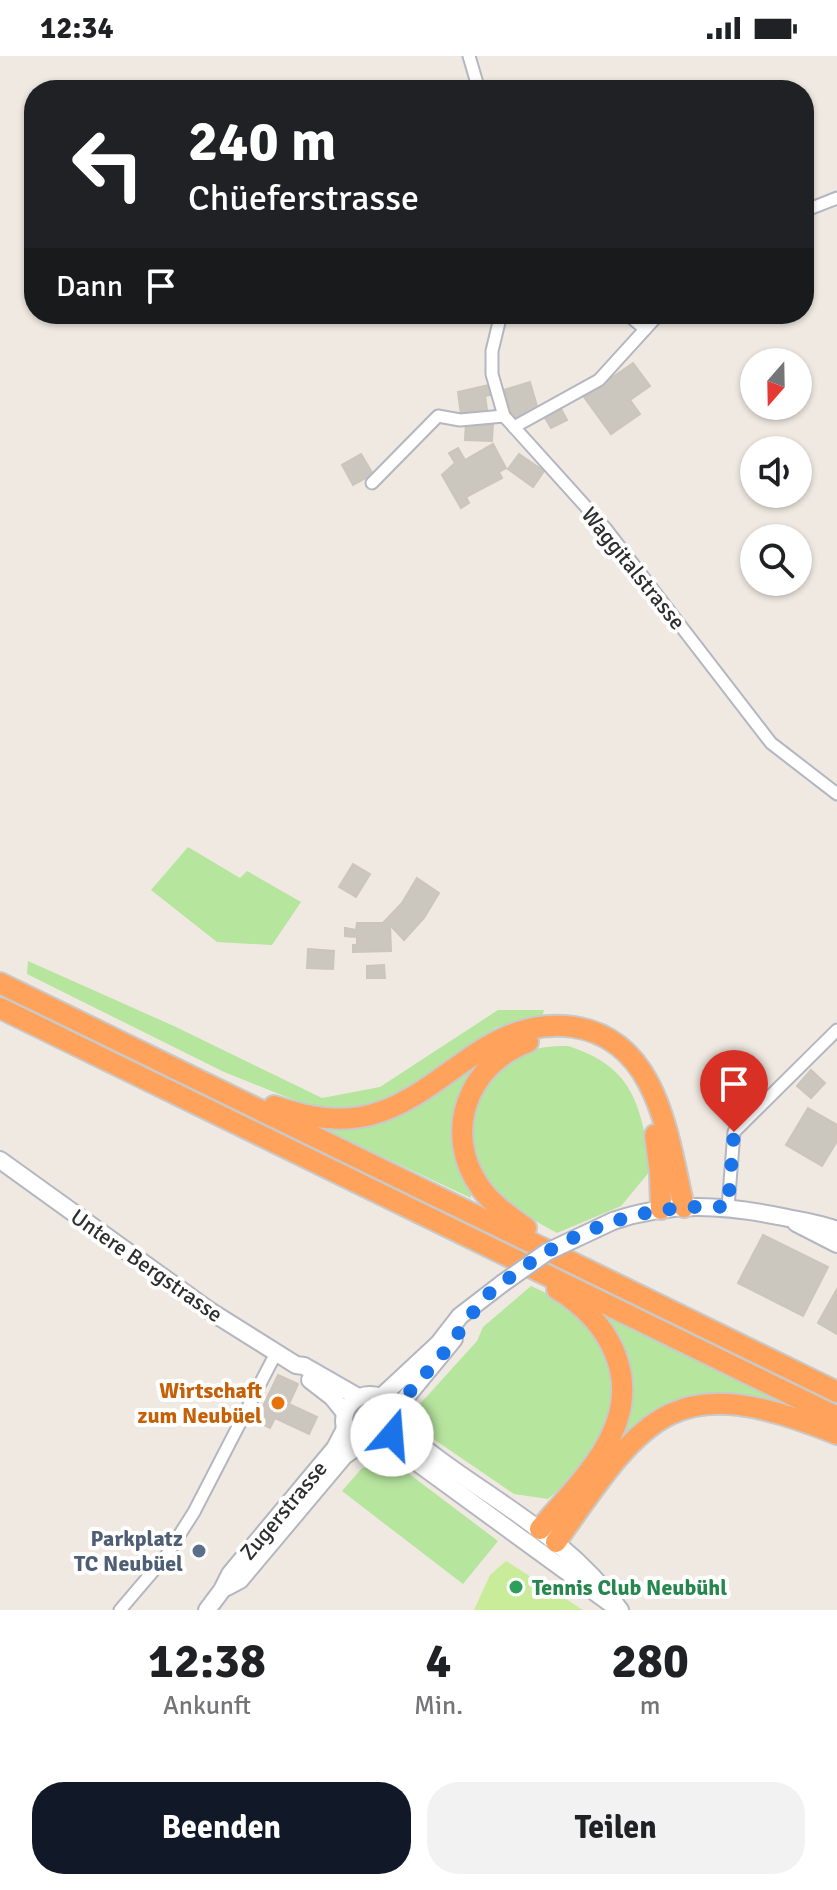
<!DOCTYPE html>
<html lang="de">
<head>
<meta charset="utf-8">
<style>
  body { margin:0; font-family:Signika,sans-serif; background:#f2f2f2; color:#202124; height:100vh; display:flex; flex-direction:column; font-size:30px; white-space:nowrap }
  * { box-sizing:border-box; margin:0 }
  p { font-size:26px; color:#757577 }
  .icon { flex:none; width:44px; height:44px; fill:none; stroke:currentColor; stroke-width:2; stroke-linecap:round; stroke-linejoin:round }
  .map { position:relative; height:1554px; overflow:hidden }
  .side { display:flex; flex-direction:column; background:#fff; flex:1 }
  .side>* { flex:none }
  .hud { position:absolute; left:24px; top:24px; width:790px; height:244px; border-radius:32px; box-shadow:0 2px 6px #0004; background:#202124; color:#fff; overflow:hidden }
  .needle { width:52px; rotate:200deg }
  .fabs { position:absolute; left:740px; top:292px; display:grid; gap:16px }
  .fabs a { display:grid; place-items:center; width:72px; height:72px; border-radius:50%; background:#fff; box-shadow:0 2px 6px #0004; font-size:40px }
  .pin { position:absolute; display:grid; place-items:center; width:68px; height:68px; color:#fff; margin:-82px -34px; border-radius:50% 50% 50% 0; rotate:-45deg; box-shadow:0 0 8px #0007 }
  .pin .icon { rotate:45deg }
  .me { position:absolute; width:88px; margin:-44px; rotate:18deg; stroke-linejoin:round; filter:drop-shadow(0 0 6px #0008) }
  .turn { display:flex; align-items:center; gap:28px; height:168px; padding:0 32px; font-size:36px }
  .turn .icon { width:104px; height:104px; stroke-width:2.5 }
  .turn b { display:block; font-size:56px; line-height:68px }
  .then { display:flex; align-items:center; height:76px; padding:0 32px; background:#0003; gap:16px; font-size:30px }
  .eta { display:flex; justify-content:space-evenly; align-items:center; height:136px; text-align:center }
  .eta b { font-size:48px; font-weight:800; line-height:56px }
  .primary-button { display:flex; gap:16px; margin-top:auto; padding:16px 32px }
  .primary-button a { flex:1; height:92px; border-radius:32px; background:#111827; color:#fff; font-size:32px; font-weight:800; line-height:92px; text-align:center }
  .primary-button a+a { background:#f2f2f2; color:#202124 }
  .status { display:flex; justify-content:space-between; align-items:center; height:56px; padding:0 40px; background:#fff; direction:ltr }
  .status svg { height:22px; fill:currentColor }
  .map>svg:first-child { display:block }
  .green { fill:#b6e59e }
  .pitch { fill:#c9ec9a }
  .building { fill:#cbc7bf; stroke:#cbc5ba; stroke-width:2 }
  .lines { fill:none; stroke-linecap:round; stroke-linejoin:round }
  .minor-casing { stroke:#b4b7c1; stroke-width:15 }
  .secondary-casing { stroke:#b4b7c1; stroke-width:20 }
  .motorway-casing { stroke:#c9c9c9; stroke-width:24 }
  .minor { stroke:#fff; stroke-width:11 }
  .secondary { stroke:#fff; stroke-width:16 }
  .motorway { stroke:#ffa35c; stroke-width:20 }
  .secondary-bridge-casing { stroke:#b4b7c1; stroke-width:20; stroke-linecap:butt }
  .secondary-bridge { stroke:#fff; stroke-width:16 }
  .route { stroke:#1a73e8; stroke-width:14; stroke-dasharray:0 25.2 }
  .food-dot { fill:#e8710a; stroke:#fff; stroke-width:3 }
  .service-dot { fill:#5c6f8a; stroke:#fff; stroke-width:3 }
  .leisure-dot { fill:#2e9e5b; stroke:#fff; stroke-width:3 }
  .labels { text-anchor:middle; stroke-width:8; stroke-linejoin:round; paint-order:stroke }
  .street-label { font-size:22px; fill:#2e2e2e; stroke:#fff }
  .food-label { font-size:22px; font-weight:bold; fill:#c56008; stroke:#fff; text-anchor:end }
  .service-label { font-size:22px; font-weight:bold; fill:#4e5e75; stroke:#fff; text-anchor:end }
  .leisure-label { font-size:22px; font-weight:bold; fill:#27864d; stroke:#fff; text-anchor:start }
</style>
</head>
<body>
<div class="status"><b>12:34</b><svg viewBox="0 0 49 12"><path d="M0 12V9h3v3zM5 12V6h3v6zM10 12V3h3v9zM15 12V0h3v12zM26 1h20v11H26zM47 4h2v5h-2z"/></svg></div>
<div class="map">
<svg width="837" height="1554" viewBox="0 0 837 1554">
  <rect width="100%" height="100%" fill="#efe9e1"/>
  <g class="green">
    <path d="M188,791L240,822L247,815L301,846L272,889L217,886L151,834Z"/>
    <path d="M28,905L176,971L322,1042L380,1031L498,954H544L542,962L495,972L391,1043L338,1055L314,1052L224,1016L27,918Z"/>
    <path d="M568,990C635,1011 641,1051 651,1114L621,1150L557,1177C530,1162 502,1148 484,1121C457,1080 475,1020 519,999C535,991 551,990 568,990Z"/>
    <path d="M487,998L472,1020L471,1142L319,1071L335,1070Z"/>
    <path d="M531,1230C545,1237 563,1243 575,1253C645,1313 610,1394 548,1443L514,1438L432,1382L423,1373L420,1348L477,1285L483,1271Z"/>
    <path d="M605,1258L805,1359L717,1340L621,1389L614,1385C629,1325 637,1315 605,1258Z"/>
    <path d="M396,1408L498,1485L463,1528L342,1435L362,1412Z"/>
  </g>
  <path class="pitch" d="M506,1505L583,1554H474L490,1519Z"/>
  <g class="building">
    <path d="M633,307L650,330L630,344L640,358L611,378L584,341Z"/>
    <path d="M530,326L539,357L514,365L504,334Z"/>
    <path d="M489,329L491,339L485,340L487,354L461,359L458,336Z"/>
    <path d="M560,351L567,364L551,372L544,360Z"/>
    <path d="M466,366L493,367L492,385L465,384Z"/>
    <path d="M493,388L506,412L499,416L502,422L466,441L469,447L461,452L442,419L455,407L449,397L458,392L465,404Z"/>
    <path d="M361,398L373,418L353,429L342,409Z"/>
    <path d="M519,398L544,415L533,431L508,413Z"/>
    <path d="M353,808L370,818L356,841L339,831Z"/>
    <path d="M417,822L439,837L424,862L404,884L390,869L391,895L353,896V889H357V881L345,880V872L356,874L357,867H383L402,847Z"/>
    <path d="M308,893L334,895L333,913L307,912Z"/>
    <path d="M384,909L385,922H367V910Z"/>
    <path d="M811,1014L825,1027L811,1042L797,1030Z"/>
    <path d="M808,1052L837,1069V1085L822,1110L786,1089Z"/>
    <path d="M763,1179L828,1211L803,1260L738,1227Z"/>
    <path d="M837,1233V1278L818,1267Z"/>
    <path d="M278,1319L298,1328L289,1348L317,1361L309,1378L275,1362L270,1372L256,1365Z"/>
  </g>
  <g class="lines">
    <defs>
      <g id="minor">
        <path d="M469,0L479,34"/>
        <path d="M804,155L837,142"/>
        <path d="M501,258L492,295V318L504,360L606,473L771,687L837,738"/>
        <path d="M627,258L645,273"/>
        <path d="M514,371L599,324L659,258"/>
        <path d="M372,427L438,360L460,364L504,360"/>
        <path d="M728,1151L734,1076L837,974"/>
        <path d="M120,1554L166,1500L194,1456L276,1297"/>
      </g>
      <g id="secondary">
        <path d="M0,1104L210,1255L296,1309L304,1310L358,1341"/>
        <path d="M613,1165C671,1145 725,1149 783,1161C802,1165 819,1167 837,1174"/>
        <path d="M796,1167L837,1188"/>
        <path d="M310,1324L332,1341L345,1357"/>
        <circle cx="370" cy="1365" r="26"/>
        <path d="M381,1341L439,1287L460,1260L503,1227"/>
        <path d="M394,1356L454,1283"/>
        <path d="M396,1368C468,1435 561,1470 620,1554"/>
        <path d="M383,1388L404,1397L614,1550"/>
        <path d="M227,1531L240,1524L344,1400L360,1389"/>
        <path d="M207,1554L222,1534L230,1518L335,1392L345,1373"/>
      </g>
      <g id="motorway">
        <path d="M0,927L837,1336"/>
        <path d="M0,952L837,1361"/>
        <path d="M274,1050C306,1061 337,1067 370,1059C414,1048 448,1014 486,991C513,975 542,966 574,971C659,984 668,1083 684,1151"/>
        <path d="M655,1079L660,1117L661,1153"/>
        <path d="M526,1172C509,1160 492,1148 480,1131C442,1077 468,1008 528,986"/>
        <path d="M540,1473C564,1444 595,1414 611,1380C640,1320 609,1265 557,1233"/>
        <path d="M556,1486C646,1356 675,1312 837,1378"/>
      </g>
    </defs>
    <use href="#minor" class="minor-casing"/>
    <use href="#secondary" class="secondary-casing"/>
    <use href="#motorway" class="motorway-casing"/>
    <use href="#minor" class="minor"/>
    <use href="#secondary" class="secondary"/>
    <use href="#motorway" class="motorway"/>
    <defs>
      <path id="secondary-bridge" d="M503,1227L547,1196L613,1165"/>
    </defs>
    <use href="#secondary-bridge" class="secondary-bridge-casing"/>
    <use href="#secondary-bridge" class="secondary-bridge"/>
  </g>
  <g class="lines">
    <path class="route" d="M392,1379L396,1368L394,1356C408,1336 426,1318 442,1299C456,1282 468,1262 482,1245C492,1233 508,1223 520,1214C581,1169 652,1147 728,1151L734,1076"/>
  </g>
  <circle class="food-dot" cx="278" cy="1347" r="8"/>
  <circle class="service-dot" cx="199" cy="1495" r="8"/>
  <circle class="leisure-dot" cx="516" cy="1531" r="8"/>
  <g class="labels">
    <g class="street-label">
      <text transform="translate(634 512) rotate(51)" y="8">Waggitalstrasse</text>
      <text transform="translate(147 1209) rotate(35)" y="8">Untere Bergstrasse</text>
      <text transform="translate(283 1454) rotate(-50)" y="8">Zugerstrasse</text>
    </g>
    <g class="food-label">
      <text x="262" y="1342">Wirtschaft<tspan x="262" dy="25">zum Neubüel</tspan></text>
    </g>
    <g class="service-label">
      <text x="183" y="1490">Parkplatz<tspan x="183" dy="25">TC Neubüel</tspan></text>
    </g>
    <g class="leisure-label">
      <text x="532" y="1539">Tennis Club Neubühl</text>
    </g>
  </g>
</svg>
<div class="fabs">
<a><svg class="needle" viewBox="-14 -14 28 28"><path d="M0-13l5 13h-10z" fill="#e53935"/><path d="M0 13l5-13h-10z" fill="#757577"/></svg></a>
<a><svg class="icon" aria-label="sound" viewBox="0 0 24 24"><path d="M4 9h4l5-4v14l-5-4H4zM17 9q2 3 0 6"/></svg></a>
<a><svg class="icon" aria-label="search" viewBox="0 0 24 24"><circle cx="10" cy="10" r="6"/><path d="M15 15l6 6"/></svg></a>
</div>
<div class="pin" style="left:734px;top:1076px;background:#d93025"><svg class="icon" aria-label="arrive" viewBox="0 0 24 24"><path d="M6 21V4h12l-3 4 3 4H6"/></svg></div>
<svg class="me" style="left:392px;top:1379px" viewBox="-20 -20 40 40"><circle r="19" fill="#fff"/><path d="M0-13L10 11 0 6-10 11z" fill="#1a73e8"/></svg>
<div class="hud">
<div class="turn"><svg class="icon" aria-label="left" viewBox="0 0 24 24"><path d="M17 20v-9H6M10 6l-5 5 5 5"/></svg><div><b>240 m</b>Chüeferstrasse</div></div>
<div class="then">Dann<svg class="icon" aria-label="arrive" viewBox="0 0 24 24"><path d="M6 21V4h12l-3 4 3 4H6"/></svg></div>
</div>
</div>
<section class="side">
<div class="eta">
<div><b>12:38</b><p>Ankunft</p></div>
<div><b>4</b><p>Min.</p></div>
<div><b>280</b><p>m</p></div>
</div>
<div class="primary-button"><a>Beenden</a><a>Teilen</a></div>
</section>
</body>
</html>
